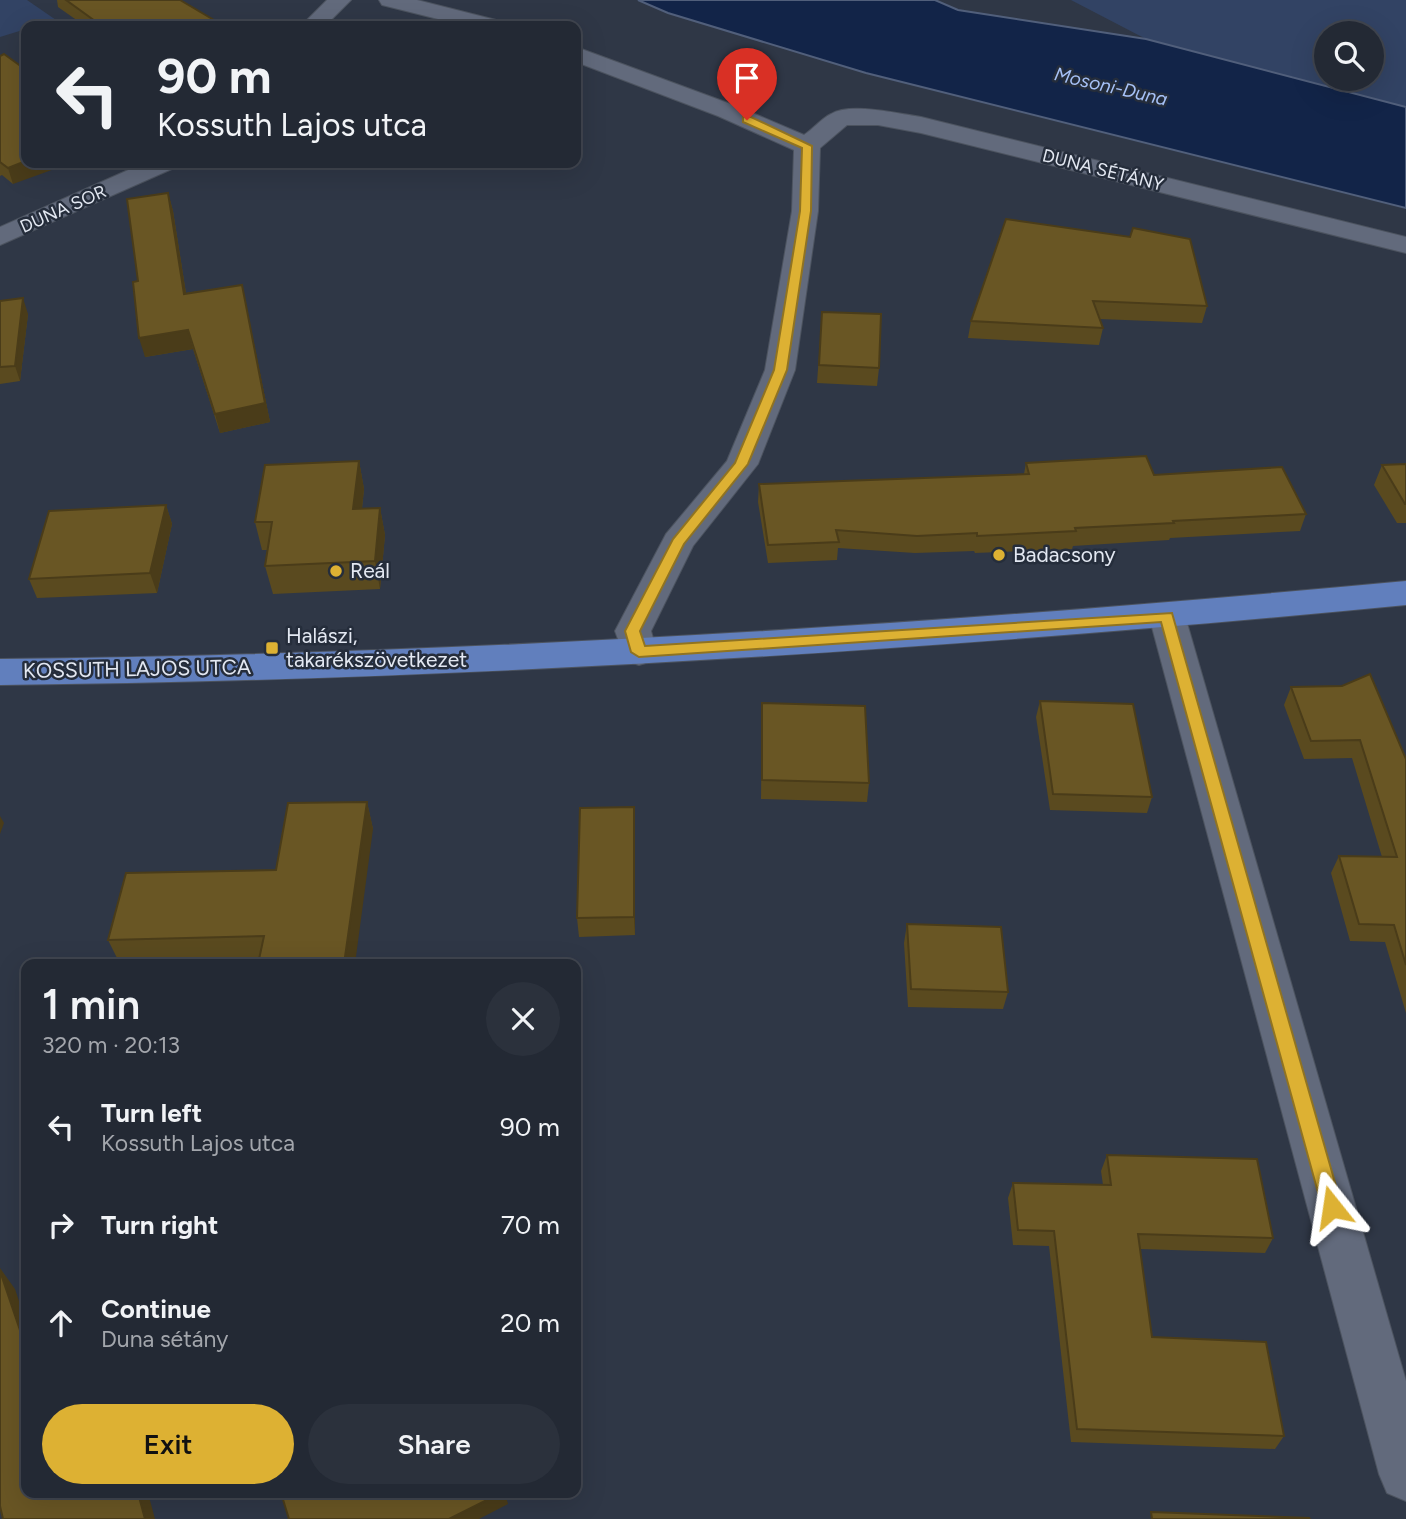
<!DOCTYPE html>
<html lang="en">
<head>
<meta charset="utf-8">
<style>
  body { margin:0; font-family:Figtree,sans-serif; background:#2b313c; color:#f1f3f6; height:100vh; display:flex; flex-direction:column; font-size:26px; white-space:nowrap }
  * { box-sizing:border-box; margin:0 }
  p { font-size:23px; color:#a3a6ac }
  .icon { flex:none; width:38px; height:38px; fill:none; stroke:currentColor; stroke-width:2; stroke-linecap:round; stroke-linejoin:round }
  .map { position:relative; flex:1; overflow:hidden }
  .details { position:absolute; left:21px; top:959px; width:560px; height:539px; display:flex; flex-direction:column; background:#232934; border-radius:14px; box-shadow:0 7px 28px #0002,0 0 0 2px #40454f }
  .details>* { flex:none }
  .top-card { position:absolute; left:21px; top:21px; width:560px; height:147px; border-radius:14px; box-shadow:0 7px 28px #0002,0 0 0 2px #40454f; background:#232934; color:#f1f3f6; overflow:hidden }
  .controls { position:absolute; left:1314px; top:21px; display:grid; gap:14px }
  .controls a { display:grid; place-items:center; width:70px; height:70px; border-radius:50%; background:#232934; box-shadow:0 7px 28px #0002,0 0 0 2px #40454f; font-size:35px }
  .pin { position:absolute; display:grid; place-items:center; width:60px; height:60px; color:#fff; margin:-72px -30px; border-radius:50% 50% 50% 0; rotate:-45deg; box-shadow:0 0 7px #0007 }
  .pin .icon { rotate:45deg }
  .me { position:absolute; width:77px; margin:-38px; rotate:345deg; stroke-linejoin:round; filter:drop-shadow(0 0 5px #0008) }
  .turn { display:flex; align-items:center; gap:24px; height:147px; padding:0 21px; font-size:32px }
  .turn .icon { width:91px; height:91px; stroke-width:2.5 }
  .turn b { display:block; font-size:49px; line-height:60px }
  .round { display:grid; place-items:center; flex:none; width:74px; height:74px; border-radius:37px; background:#2b313c }
  .overview { display:flex; align-items:center; justify-content:space-between; height:119px; padding:0 21px }
  h1 { font-size:42px; font-weight:600; line-height:52px }
  .button { display:flex; gap:14px; margin-top:auto; padding:14px 21px }
  .button a { flex:1; height:80px; border-radius:42px; background:#ddb133; color:#111; font-size:28px; font-weight:600; line-height:80px; text-align:center }
  .button a+a { background:#2b313c; color:#f1f3f6 }
  ul { padding:0; list-style:none }
  li { display:flex; align-items:center; gap:21px; height:98px; padding:0 21px }
  li div { flex:1 }
  li b { display:block; font-size:26px }
  li em { font-style:normal }
  .map>svg:first-child { display:block }
  .green { fill:#324364; fill-rule:evenodd }
  .water { fill:#122448; stroke:#515f7b; stroke-width:2 }
  .lines { fill:none; stroke-linecap:round; stroke-linejoin:round }
  .minor-casing { stroke:#4c535f; stroke-width:2 }
  .major-casing { stroke:#4c535f; stroke-width:2 }
  .minor { fill:#626a7c; fill-rule:evenodd }
  .major { fill:#617fbd; fill-rule:evenodd }
  .wall { fill:#5a4a1f }
  .shaded-wall { fill:#4a3c19 }
  .building { fill:#695624; stroke:#4a3c19; stroke-width:2 }
  .route { fill:#ddb133; stroke:#907321; stroke-width:2 }
  .poi-dot { fill:#ddb133; stroke:#252d3b; stroke-width:2.5 }
  .labels { text-anchor:middle; stroke-width:5; stroke-linejoin:round; paint-order:stroke }
  .far-street-label { font-size:18px; fill:#e3e8f2; stroke:#252d3b }
  .far-water-label { font-size:19px; font-style:italic; fill:#a6c1f6; stroke:#252d3b }
  .poi-label { font-size:21px; fill:#e3e8f2; stroke:#252d3b; text-anchor:start }
  .street-label { font-size:21px; fill:#e3e8f2; stroke:#252d3b }
</style>
</head>
<body>
<div class="map">
<svg width="1406" height="1519" viewBox="0 0 1406 1519">
  <rect width="100%" height="100%" fill="#2f3746"/>
  <g class="green">
    <path d="M0,0H27L56,20L26,26V29L0,37Z"/>
    <path d="M1071,0H1406V107L1146,39ZM1326,33H1372V79H1326Z"/>
  </g>
  <path class="water" d="M638,0H935L958,10L1146,39L1406,107V208L866,73L668,13Z"/>
  <g class="lines">
    <defs>
      <g id="minor">
        <path d="M327,0H351L325,26H301Z"/>
        <path d="M379,0H417L500,21L503,26H466L382,5Z"/>
        <path d="M576,47L736,106L804,135C813,129 821,119 831,114C850,102 899,114 921,117L1406,237V253L921,133L878,125H847L820,148L818,211L795,370L758,464L693,546L651,631L657,652L652,661L639,665L626,661L615,631L666,534L727,461L765,370L792,211L794,150L718,116L576,62Z"/>
        <path d="M144,163H178L174,168L0,245V227Z"/>
        <path d="M1167,604L1180,607L1185,616L1406,1381V1501L1387,1493L1379,1474L1149,616L1154,607Z"/>
      </g>
      <path id="major" d="M1406,581V605C938,650 470,680 0,685V659C470,654 938,625 1406,581Z"/>
    </defs>
    <use href="#minor" class="minor-casing"/>
    <use href="#major" class="major-casing"/>
    <use href="#minor" class="minor"/>
    <use href="#major" class="major"/>
  </g>
  <g class="wall">
    <path d="M57,0H180L224,26H85L58,7Z"/>
    <path d="M0,56L13,184L2,175L0,176Z"/>
    <path d="M168,193L173,211L186,293L242,285L270,422L220,433L193,349L145,357L138,281Z"/>
    <path d="M1006,219L1207,306L1202,323L1099,319L1103,328L1099,345L968,338L971,321Z"/>
    <path d="M0,301L28,314L20,381L0,384Z"/>
    <path d="M822,312L879,368L877,386L817,383Z"/>
    <path d="M359,461L364,489L362,509L380,508L385,535L380,589L273,594L265,566L268,550H262L255,522Z"/>
    <path d="M1026,463L1154,475L1306,514L1300,531L1170,538L1169,540L1073,546L1072,549L975,553L974,551L915,553L838,548L837,560L768,563L758,502L759,484L1024,474Z"/>
    <path d="M1406,464V523H1397L1374,485L1382,465Z"/>
    <path d="M166,505L172,524L157,593L37,598L29,579Z"/>
    <path d="M1291,687L1406,759V1013L1385,942L1350,941L1331,873L1339,856L1382,857L1352,758L1304,759L1284,705Z"/>
    <path d="M1040,701L1152,797L1147,813L1050,810L1036,717Z"/>
    <path d="M762,703L869,783L867,802L761,799Z"/>
    <path d="M367,802L373,829L259,963L120,964L108,940L276,870Z"/>
    <path d="M635,826V935L579,937L577,918Z"/>
    <path d="M907,924L1008,992L1003,1009L908,1007L904,943Z"/>
    <path d="M1107,1155L1273,1238L1265,1253L1140,1249L1152,1337L1284,1436L1275,1449L1071,1442L1049,1246L1013,1245L1008,1198L1013,1183L1103,1185L1101,1171Z"/>
  </g>
  <g class="shaded-wall">
    <path d="M132,22L133,26H119Z"/>
    <path d="M26,161V163H71L13,184L8,168Z"/>
    <path d="M168,193L173,211L189,312L184,294Z"/>
    <path d="M242,285L270,422L220,433L215,414Z"/>
    <path d="M23,298L28,314L20,381L15,366Z"/>
    <path d="M188,330L193,349L145,357L139,338Z"/>
    <path d="M359,461L364,489L359,536L353,509Z"/>
    <path d="M166,505L172,524L157,593L150,573Z"/>
    <path d="M380,508L385,535L380,589L375,561Z"/>
    <path d="M367,802L373,829L355,964H344Z"/>
    <path d="M634,807L635,826V935L634,917Z"/>
    <path d="M0,816L4,823L0,834Z"/>
    <path d="M0,1268L15,1289L26,1322V1348L0,1271Z"/>
    <path d="M138,1493H148L155,1519H145Z"/>
    <path d="M501,1493H505L508,1504L479,1519H449Z"/>
  </g>
  <g class="building">
    <path d="M66,0H180L224,26H138L132,22L119,26H102Z"/>
    <path d="M4,54L26,70V161L8,168L0,162V56Z"/>
    <path d="M168,193L184,294L242,285L265,403L215,414L188,330L139,338L133,282L138,281L127,199Z"/>
    <path d="M1006,219L1130,237L1133,228L1190,239L1207,306L1093,301L1103,328L971,321Z"/>
    <path d="M23,298L15,366L0,367V301Z"/>
    <path d="M822,312L881,314L879,368L819,365Z"/>
    <path d="M1146,456L1154,475L1282,467L1306,514L1173,521L1174,523L1075,528L1076,531L977,536V533L917,536L836,530L839,542L768,545L759,484L1029,474L1026,463Z"/>
    <path d="M359,461L353,509L380,508L375,561L265,566L272,522H255L265,465Z"/>
    <path d="M1406,464V504H1405L1382,465Z"/>
    <path d="M166,505L150,573L29,579L49,511Z"/>
    <path d="M1370,674L1406,759V965L1394,925L1359,924L1339,856L1397,857L1360,740L1311,741L1291,687L1342,686Z"/>
    <path d="M1040,701L1133,704L1152,797L1053,794Z"/>
    <path d="M762,703L865,706L869,783L762,780Z"/>
    <path d="M367,802L344,964H258L264,936L108,940L126,873L276,870L288,803Z"/>
    <path d="M634,807V917L577,918L580,808Z"/>
    <path d="M907,924L1001,927L1008,992L911,989Z"/>
    <path d="M1107,1155L1257,1159L1273,1238L1138,1234L1152,1337L1266,1342L1284,1436L1077,1429L1054,1231L1018,1230L1013,1183L1111,1185Z"/>
    <path d="M0,1271L26,1348V1493H138L145,1519H3L0,1506Z"/>
    <path d="M281,1493H501L449,1519H289Z"/>
    <path d="M1151,1512L1309,1518L1310,1519H1152Z"/>
  </g>
  <path class="route" d="M743,117H751L812,146L811,211L787,370L748,464L684,544L640,631L645,646L1172,613L1342,1207L1339,1213L1332,1216L1325,1213L1322,1207L1161,622L639,657L631,652L625,631L673,539L735,463L774,370L800,211L802,148L743,122Z"/>
  <g class="poi-dot">
    <circle cx="999" cy="555" r="7"/>
    <circle cx="336" cy="571" r="7"/>
    <rect x="265" y="641" width="14" height="14" rx="3.5"/>
  </g>
  <g class="labels">
    <g class="far-street-label">
      <text transform="translate(1103 170) rotate(14)" y="6">DUNA SÉTÁNY</text>
      <text transform="translate(63 209) rotate(-24)" y="6">DUNA SOR</text>
    </g>
    <g class="far-water-label">
      <text transform="translate(1111 86) rotate(13)" y="7">Mosoni-Duna</text>
    </g>
    <g class="poi-label">
      <text x="1013" y="562">Badacsony</text>
      <text x="350" y="578">Reál</text>
      <text x="286" y="643">Halászi,<tspan x="286" dy="24">takarékszövetkezet</tspan></text>
    </g>
    <g class="street-label">
      <text transform="translate(137 669) rotate(-1)" y="7">KOSSUTH LAJOS UTCA</text>
    </g>
  </g>
</svg>
<div class="controls">
<a><svg class="icon" aria-label="search" viewBox="0 0 24 24"><circle cx="10" cy="10" r="6"/><path d="M15 15l6 6"/></svg></a>
</div>
<div class="pin" style="left:747px;top:120px;background:#d93025"><svg class="icon" aria-label="arrive" viewBox="0 0 24 24"><path d="M6 21V4h12l-3 4 3 4H6"/></svg></div>
<svg class="me" style="left:1332px;top:1207px" viewBox="-20 -20 40 40"><path d="M0-17L14 15 0 8-14 15z" fill="#ddb133" stroke="#fff" stroke-width="4"/></svg>
<div class="top-card">
<div class="turn"><svg class="icon" aria-label="left" viewBox="0 0 24 24"><path d="M17 20v-9H6M10 6l-5 5 5 5"/></svg><div><b>90 m</b>Kossuth Lajos utca</div></div>
</div>
<section class="details">
<div class="overview"><div><h1>1 min</h1><p>320 m · 20:13</p></div><a class="round"><svg class="icon" aria-label="close" viewBox="0 0 24 24"><path d="M6 6l12 12M18 6L6 18"/></svg></a></div>
<ul>
<li><svg class="icon" aria-label="left" viewBox="0 0 24 24"><path d="M17 20v-9H6M10 6l-5 5 5 5"/></svg><div><b>Turn left</b><p>Kossuth Lajos utca</p></div><em>90 m</em></li>
<li><svg class="icon" aria-label="right" viewBox="0 0 24 24"><path d="M7 20v-9h11M14 6l5 5-5 5"/></svg><div><b>Turn right</b></div><em>70 m</em></li>
<li><svg class="icon" aria-label="ahead" viewBox="0 0 24 24"><path d="M12 20V5M6 11l6-6 6 6"/></svg><div><b>Continue</b><p>Duna sétány</p></div><em>20 m</em></li>
</ul>
<div class="button"><a>Exit</a><a>Share</a></div>
</section>
</div>
</body>
</html>
